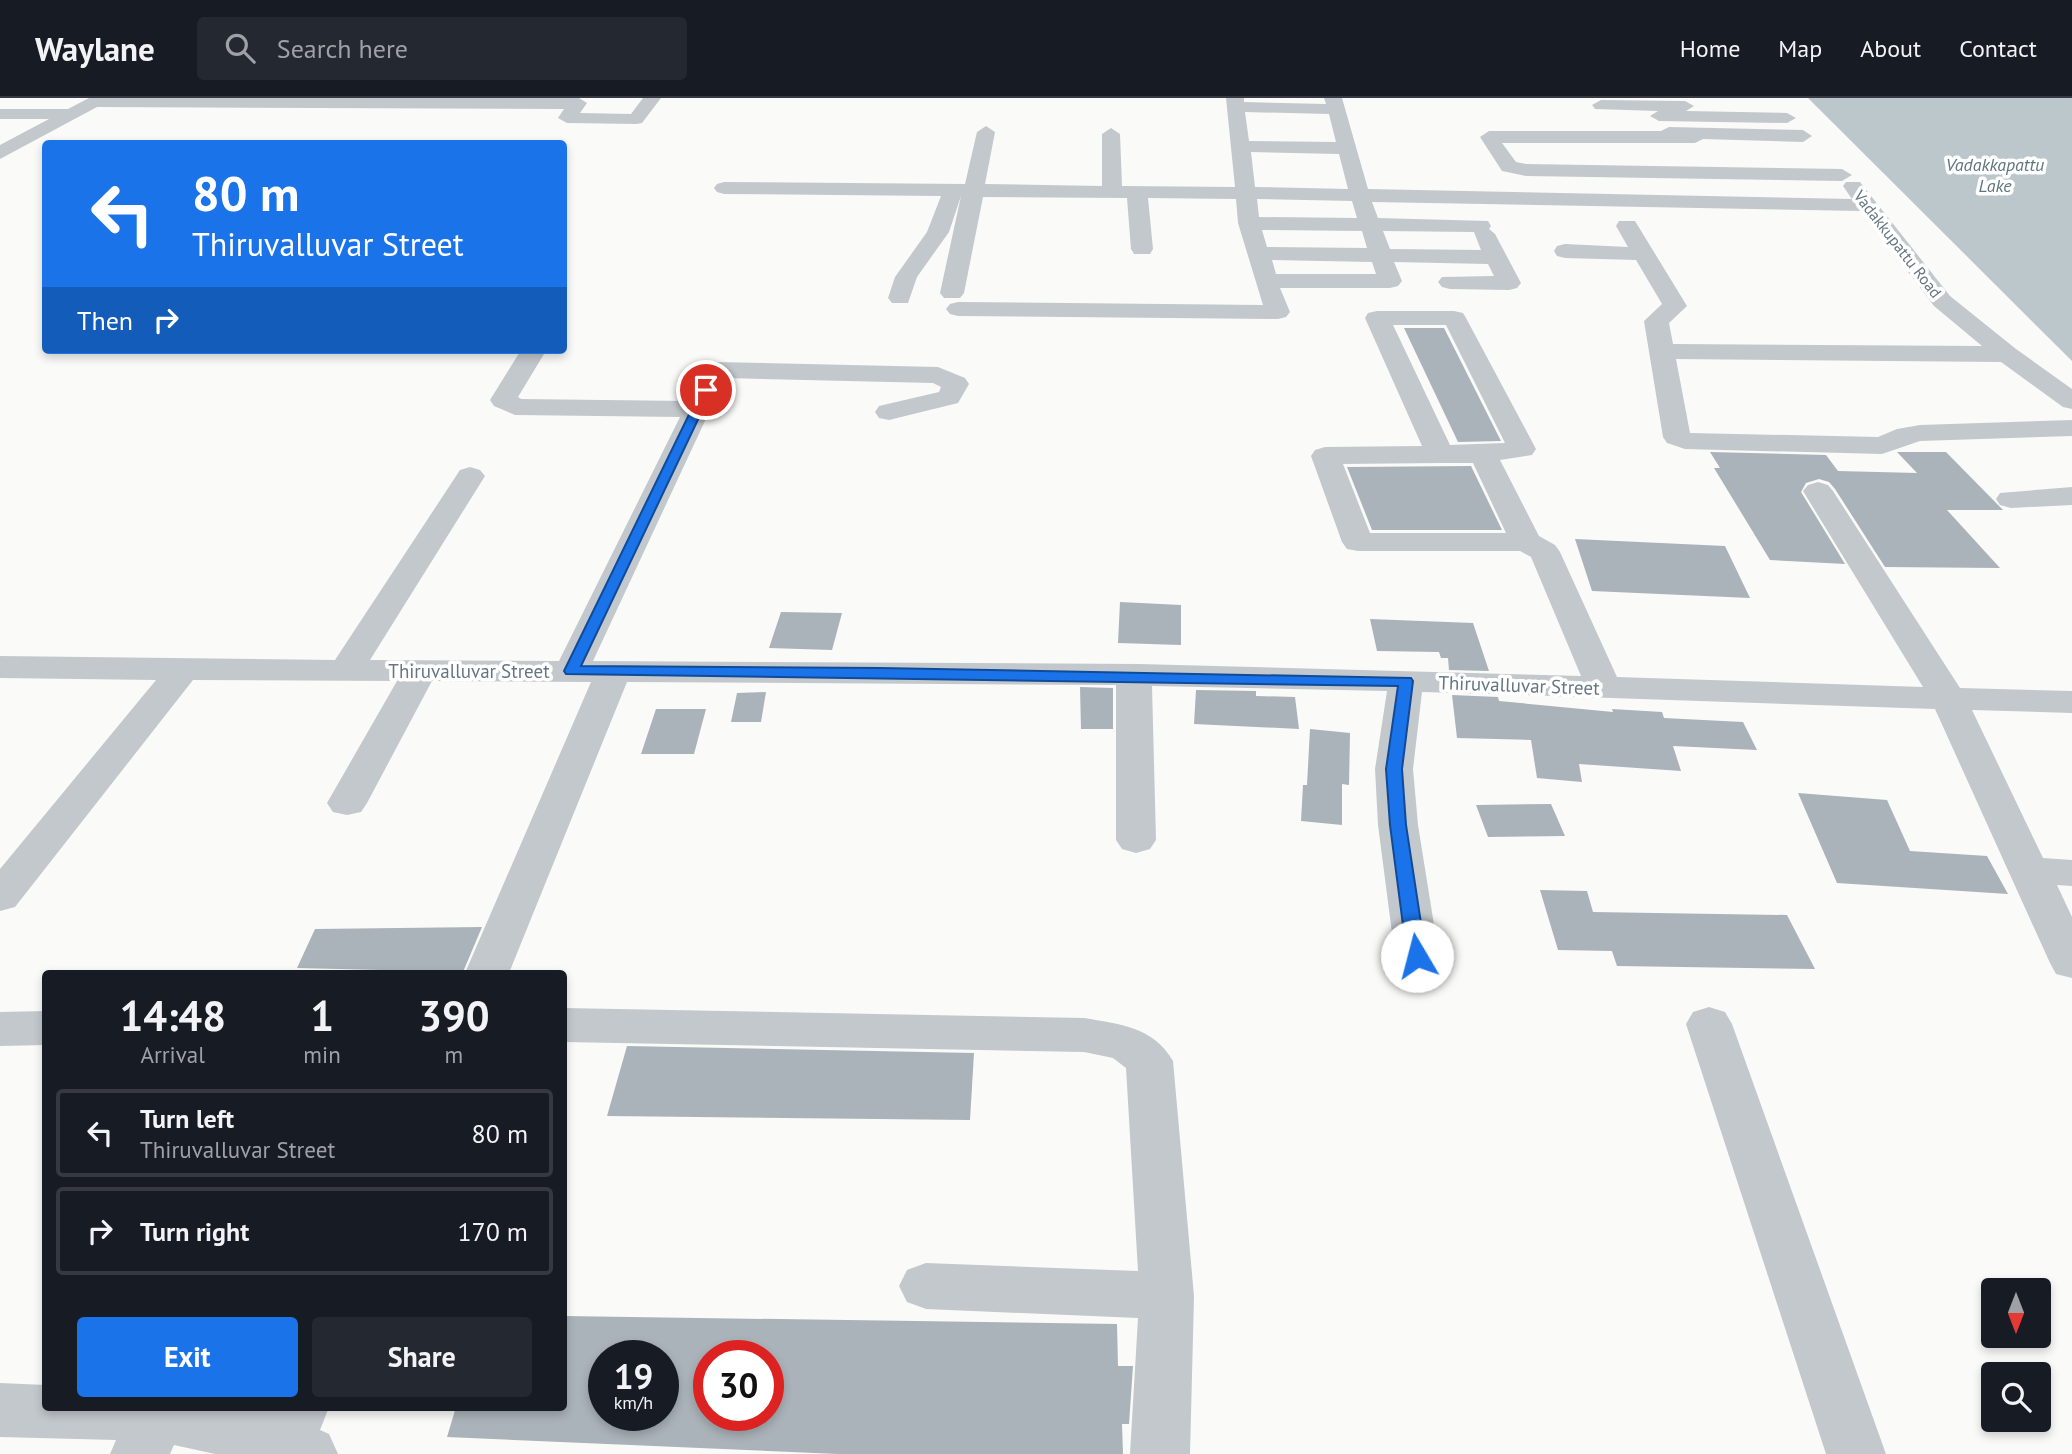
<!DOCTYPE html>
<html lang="en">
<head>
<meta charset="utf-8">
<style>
  body { margin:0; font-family:"PT Sans",sans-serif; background:#242831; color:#f1f3f6; height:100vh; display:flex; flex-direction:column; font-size:26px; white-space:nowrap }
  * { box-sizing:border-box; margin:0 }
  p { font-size:23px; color:#9ea1a6 }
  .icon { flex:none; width:38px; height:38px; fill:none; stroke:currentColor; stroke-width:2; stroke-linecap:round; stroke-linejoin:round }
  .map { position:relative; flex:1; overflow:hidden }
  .drawer { position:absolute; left:42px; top:872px; width:525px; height:441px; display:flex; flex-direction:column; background:#171b24; border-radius:7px; box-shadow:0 4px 10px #0003 }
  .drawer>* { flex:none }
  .banner { position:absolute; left:42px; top:42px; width:525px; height:214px; border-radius:7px; box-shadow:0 4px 10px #0003; background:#1a73e8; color:#fff; overflow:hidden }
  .needle { width:46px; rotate:180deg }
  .controls { position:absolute; left:1981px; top:1180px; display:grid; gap:14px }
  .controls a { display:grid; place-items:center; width:70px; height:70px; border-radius:7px; background:#171b24; box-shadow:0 4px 10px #0003; font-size:35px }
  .speed { position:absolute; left:588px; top:1242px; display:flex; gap:14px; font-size:35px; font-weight:700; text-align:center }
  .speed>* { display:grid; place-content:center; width:91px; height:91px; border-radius:50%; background:#171b24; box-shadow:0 4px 10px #0003; line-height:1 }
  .speed small { font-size:18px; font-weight:400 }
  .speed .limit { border:10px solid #d22; background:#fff; color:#111 }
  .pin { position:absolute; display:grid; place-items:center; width:60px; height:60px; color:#fff; margin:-30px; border:4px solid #fff; border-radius:50%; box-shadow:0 2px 7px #0007 }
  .me { position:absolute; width:77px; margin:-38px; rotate:352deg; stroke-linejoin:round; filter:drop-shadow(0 0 5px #0008) }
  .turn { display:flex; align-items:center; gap:24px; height:147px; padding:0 35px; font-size:32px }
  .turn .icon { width:91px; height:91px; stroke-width:2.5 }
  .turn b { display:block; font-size:49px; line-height:60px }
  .then { display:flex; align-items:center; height:66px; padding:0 35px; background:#0003; gap:14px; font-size:26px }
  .eta { display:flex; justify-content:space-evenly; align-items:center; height:119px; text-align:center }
  .eta b { font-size:42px; font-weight:700; line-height:49px }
  .cta { display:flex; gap:14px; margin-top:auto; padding:14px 35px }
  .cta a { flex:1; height:80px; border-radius:7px; background:#1a73e8; color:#fff; font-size:28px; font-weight:700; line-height:80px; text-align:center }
  .cta a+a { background:#242831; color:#f1f3f6 }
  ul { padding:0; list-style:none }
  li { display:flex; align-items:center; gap:21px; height:88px; margin:0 14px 10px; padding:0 21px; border:4px solid #363941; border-radius:7px }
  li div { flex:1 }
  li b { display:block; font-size:26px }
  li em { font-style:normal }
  header { display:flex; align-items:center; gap:42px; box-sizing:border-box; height:98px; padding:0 35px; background:#171b24; border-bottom:2px solid #363941 }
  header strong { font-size:33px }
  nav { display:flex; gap:38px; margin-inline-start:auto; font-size:24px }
  .search { width:490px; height:63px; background:#242831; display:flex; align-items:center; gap:18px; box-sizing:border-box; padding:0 24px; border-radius:7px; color:#9ea1a6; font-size:26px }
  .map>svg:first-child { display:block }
  .water { fill:#bbc7cb }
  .building { fill:#aab3b9; fill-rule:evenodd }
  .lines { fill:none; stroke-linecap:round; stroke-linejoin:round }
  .minor { fill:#c3c8cc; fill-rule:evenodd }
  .route { fill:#1a73e8; stroke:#114b97; stroke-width:2 }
  .labels { text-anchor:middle; stroke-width:7; stroke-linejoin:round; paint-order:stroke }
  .far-street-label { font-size:16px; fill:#657683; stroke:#fff }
  .far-water-label { font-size:18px; font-style:italic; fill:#60757c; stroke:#fff }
  .street-label { font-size:19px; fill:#657683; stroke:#fff }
</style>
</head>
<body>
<header>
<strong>Waylane</strong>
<div class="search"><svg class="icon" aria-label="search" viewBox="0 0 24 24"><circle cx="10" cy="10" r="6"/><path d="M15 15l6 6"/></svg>Search here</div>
<nav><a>Home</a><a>Map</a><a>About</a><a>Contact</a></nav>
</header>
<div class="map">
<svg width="2072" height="1356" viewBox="0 0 2072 1356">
  <rect width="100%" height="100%" fill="#fafaf8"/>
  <path class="water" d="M1808,0H2072V263Z"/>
  <g class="building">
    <path d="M1404,230H1444L1501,343L1458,344Z"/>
    <path d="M1710,354L1826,357L1838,373L1917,375L1897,354H1946L2003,412H1947L2000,470L1885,469L1835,391L1829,384L1819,381L1806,385L1801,394L1845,466L1770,462L1714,370H1720Z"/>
    <path d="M1471,368L1502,432H1372L1347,369Z"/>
    <path d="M1575,441L1725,448L1750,500L1592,493Z"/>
    <path d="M1120,504L1181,507V547L1118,545Z"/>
    <path d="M781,514L842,515L832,552L769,550Z"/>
    <path d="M1370,521L1473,525L1489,573L1449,572L1448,560H1441L1439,554L1377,553Z"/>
    <path d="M1080,589L1113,590V631H1081Z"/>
    <path d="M1196,592L1256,593V598L1295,599L1299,631L1194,626Z"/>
    <path d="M766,594L761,624H731L737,595Z"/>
    <path d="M1452,597L1498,599L1499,603L1613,614L1612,611L1662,614L1664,620L1743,624L1757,652L1673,648L1681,673L1579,666L1582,684L1537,680L1531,642L1457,640Z"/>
    <path d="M656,611H706L694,656H641Z"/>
    <path d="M1310,631L1350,635L1349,687L1342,686V727L1301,723L1303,687H1307Z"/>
    <path d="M1798,695L1887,702L1910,753L1987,758L2008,796L1837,785Z"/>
    <path d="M1551,706L1565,738L1488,739L1476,707Z"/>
    <path d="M1540,792L1587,793L1593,814L1787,817L1815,871L1617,868L1612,853L1558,852Z"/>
    <path d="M482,829L463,874L297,870L315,831Z"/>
    <path d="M627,948L974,955L970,1022L607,1018Z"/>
    <path d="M564,1218L1117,1226L1118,1268H1133L1129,1326H1122L1123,1356H838L447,1339L456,1309H564ZM604,1258H663V1318H604ZM709,1258H768V1318H709Z"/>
  </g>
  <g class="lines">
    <g class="minor">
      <path d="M89,0H579L587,5L580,15L631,16L643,0H661L642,25L636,26L567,25L558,20L564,11L97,9L0,61V47L49,21H0V11H68Z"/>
      <path d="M1226,0H1244V4L1326,6L1324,0H1342L1368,91L1852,101L1843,88L1846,84H1860L1950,198L2016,251L2072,291V311L2063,309L2001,264L1676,261L1690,335L1878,339L1897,331L1920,327L2072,322V338L1920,343L1882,356L1685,351L1667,345L1663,339L1644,223L1662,206L1636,162L1565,160L1557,158L1554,153L1557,148L1565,146L1628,149L1616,128L1619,123H1635L1687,208L1669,225L1673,246L1982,248L1934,208L1862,113L1372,104L1378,120L1488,123L1491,128L1489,131L1495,136L1521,185L1517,190L1509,192L1450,191L1442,189L1438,184L1442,179L1494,178L1488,166L1394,164L1402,183L1398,188L1390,190H1280L1290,214L1286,219L1278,221L958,218L950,216L946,211L950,206L958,204L1263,207L1238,125L1236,101L1148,100L1153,151L1150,156H1134L1131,151L1127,100L983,99L964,195L960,200H944L940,195L961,98L949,134L917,179L908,205H892L888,200L895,179L927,134L941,98L724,96L717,94L714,90L717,86L724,84L965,86L977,34L986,28L995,34L985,86L1102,88V36L1111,30L1120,36L1122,88L1235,89ZM1245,14L1329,16L1336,44L1249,43ZM1251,54L1339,56L1348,91L1255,89ZM1257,101L1352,103L1357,120L1259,119ZM1262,132L1362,133L1367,150L1267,149ZM1383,133L1474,134L1481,152L1390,151ZM1272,162L1372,164L1376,176H1276Z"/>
      <path d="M1601,2L1685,3L1694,8L1686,13L1787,15L1796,20L1787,25L1659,23L1650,18L1658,13L1595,11L1592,7Z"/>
      <path d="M1669,29L1803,32L1812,38L1803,44L1703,41L1695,45H1502L1516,64L1526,66L1842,71L1852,77L1842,83L1526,78L1502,73L1480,39L1489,33H1661Z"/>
      <path d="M1377,213H1454L1463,215L1466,220L1536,351L1532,357L1500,362L1539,438L1555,447L1560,454L1617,579L1923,589L1803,393L1808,387L1818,384L1828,387L1833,393L1960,590L2072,593V615L1972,612L2043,760L2072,762V788L2057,787L2072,819V880L2056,876L2050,865L1935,611L1495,596L1422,594L1413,671L1418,727L1439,858L1433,869L1417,873L1401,869L1395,858L1378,727L1375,671L1387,593L1152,588L1156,742L1150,751L1136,755L1122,751L1116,742V587L627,584L509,875H465L591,584L432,583L367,705L361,714L347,717L333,714L327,705L397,583L193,582L15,809L0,813V771L156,582L0,580V558L335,562L460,372L470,369L480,372L485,378L370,562L559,563L680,319L515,317L494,308L490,302L521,252H541L544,256L518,299L521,301L688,303L707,267L716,264L938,269L965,280L969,286L958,305L889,322L879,320L875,314L879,308L939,294L941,289L933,285L725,280L593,563L1139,566L1581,578L1531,459L1520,453H1358L1347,451L1342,444L1311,358L1315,352L1325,349L1422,348L1365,220L1368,215ZM1393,227H1446L1505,345L1450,347ZM1440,365H1473L1506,435H1370L1343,366Z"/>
      <path d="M2072,389V407L2011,410L2000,407L1996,401L2000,395Z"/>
      <path d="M1709,909L1725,914L1732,926L1886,1356H1826L1686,926L1693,914Z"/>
      <path d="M564,910L1084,920C1119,926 1154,929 1173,963L1194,1198L1190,1356H1130L1138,1220L926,1211L907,1204L899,1188L907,1172L926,1165L1138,1173L1126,970L1113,960L1084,954L564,944Z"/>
      <path d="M46,913V947L0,948V914Z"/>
      <path d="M0,1285L46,1287V1309H250L269,1313L271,1309H329L320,1332L329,1336L338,1356H215L174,1347L170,1356H110L116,1342L0,1339Z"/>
    </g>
  </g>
  <path class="route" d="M706,288L712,292L581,568L880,570L1411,580L1413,583L1402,671L1406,727L1426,858L1423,862H1410L1407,858L1390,727L1386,671L1398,588L566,576L564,573L701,292Z"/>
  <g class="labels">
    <g class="far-street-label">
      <text transform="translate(1898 146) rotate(52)" y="6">Vadakkupattu Road</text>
    </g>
    <g class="far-water-label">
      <text x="1995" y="73">Vadakkapattu<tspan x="1995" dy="21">Lake</tspan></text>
    </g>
    <g class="street-label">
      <text x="469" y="580">Thiruvalluvar Street</text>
      <text transform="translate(1519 587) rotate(2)" y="7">Thiruvalluvar Street</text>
    </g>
  </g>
</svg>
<div class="controls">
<a><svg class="needle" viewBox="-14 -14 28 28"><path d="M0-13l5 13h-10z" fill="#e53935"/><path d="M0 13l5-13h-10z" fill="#9ea1a6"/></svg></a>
<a><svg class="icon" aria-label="search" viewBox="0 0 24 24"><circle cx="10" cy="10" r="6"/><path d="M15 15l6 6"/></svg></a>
</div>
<div class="speed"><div>19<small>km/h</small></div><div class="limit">30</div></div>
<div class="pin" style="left:706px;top:292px;background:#d93025"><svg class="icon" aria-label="arrive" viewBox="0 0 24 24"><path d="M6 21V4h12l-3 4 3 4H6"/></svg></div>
<svg class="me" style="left:1417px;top:858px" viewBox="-20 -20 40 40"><circle r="19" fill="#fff"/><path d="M0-13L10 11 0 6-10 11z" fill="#1a73e8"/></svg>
<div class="banner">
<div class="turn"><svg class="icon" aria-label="left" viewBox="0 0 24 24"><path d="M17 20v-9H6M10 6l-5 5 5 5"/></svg><div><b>80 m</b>Thiruvalluvar Street</div></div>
<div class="then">Then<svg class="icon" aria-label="right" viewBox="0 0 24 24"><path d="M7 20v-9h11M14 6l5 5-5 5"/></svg></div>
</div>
<section class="drawer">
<div class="eta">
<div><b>14:48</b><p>Arrival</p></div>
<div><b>1</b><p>min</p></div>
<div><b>390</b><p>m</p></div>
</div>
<ul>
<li><svg class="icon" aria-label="left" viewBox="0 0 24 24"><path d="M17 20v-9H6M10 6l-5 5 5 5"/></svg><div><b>Turn left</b><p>Thiruvalluvar Street</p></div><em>80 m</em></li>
<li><svg class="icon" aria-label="right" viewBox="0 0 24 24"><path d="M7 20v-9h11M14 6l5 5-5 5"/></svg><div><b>Turn right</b></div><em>170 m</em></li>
</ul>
<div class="cta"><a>Exit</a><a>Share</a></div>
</section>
</div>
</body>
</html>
